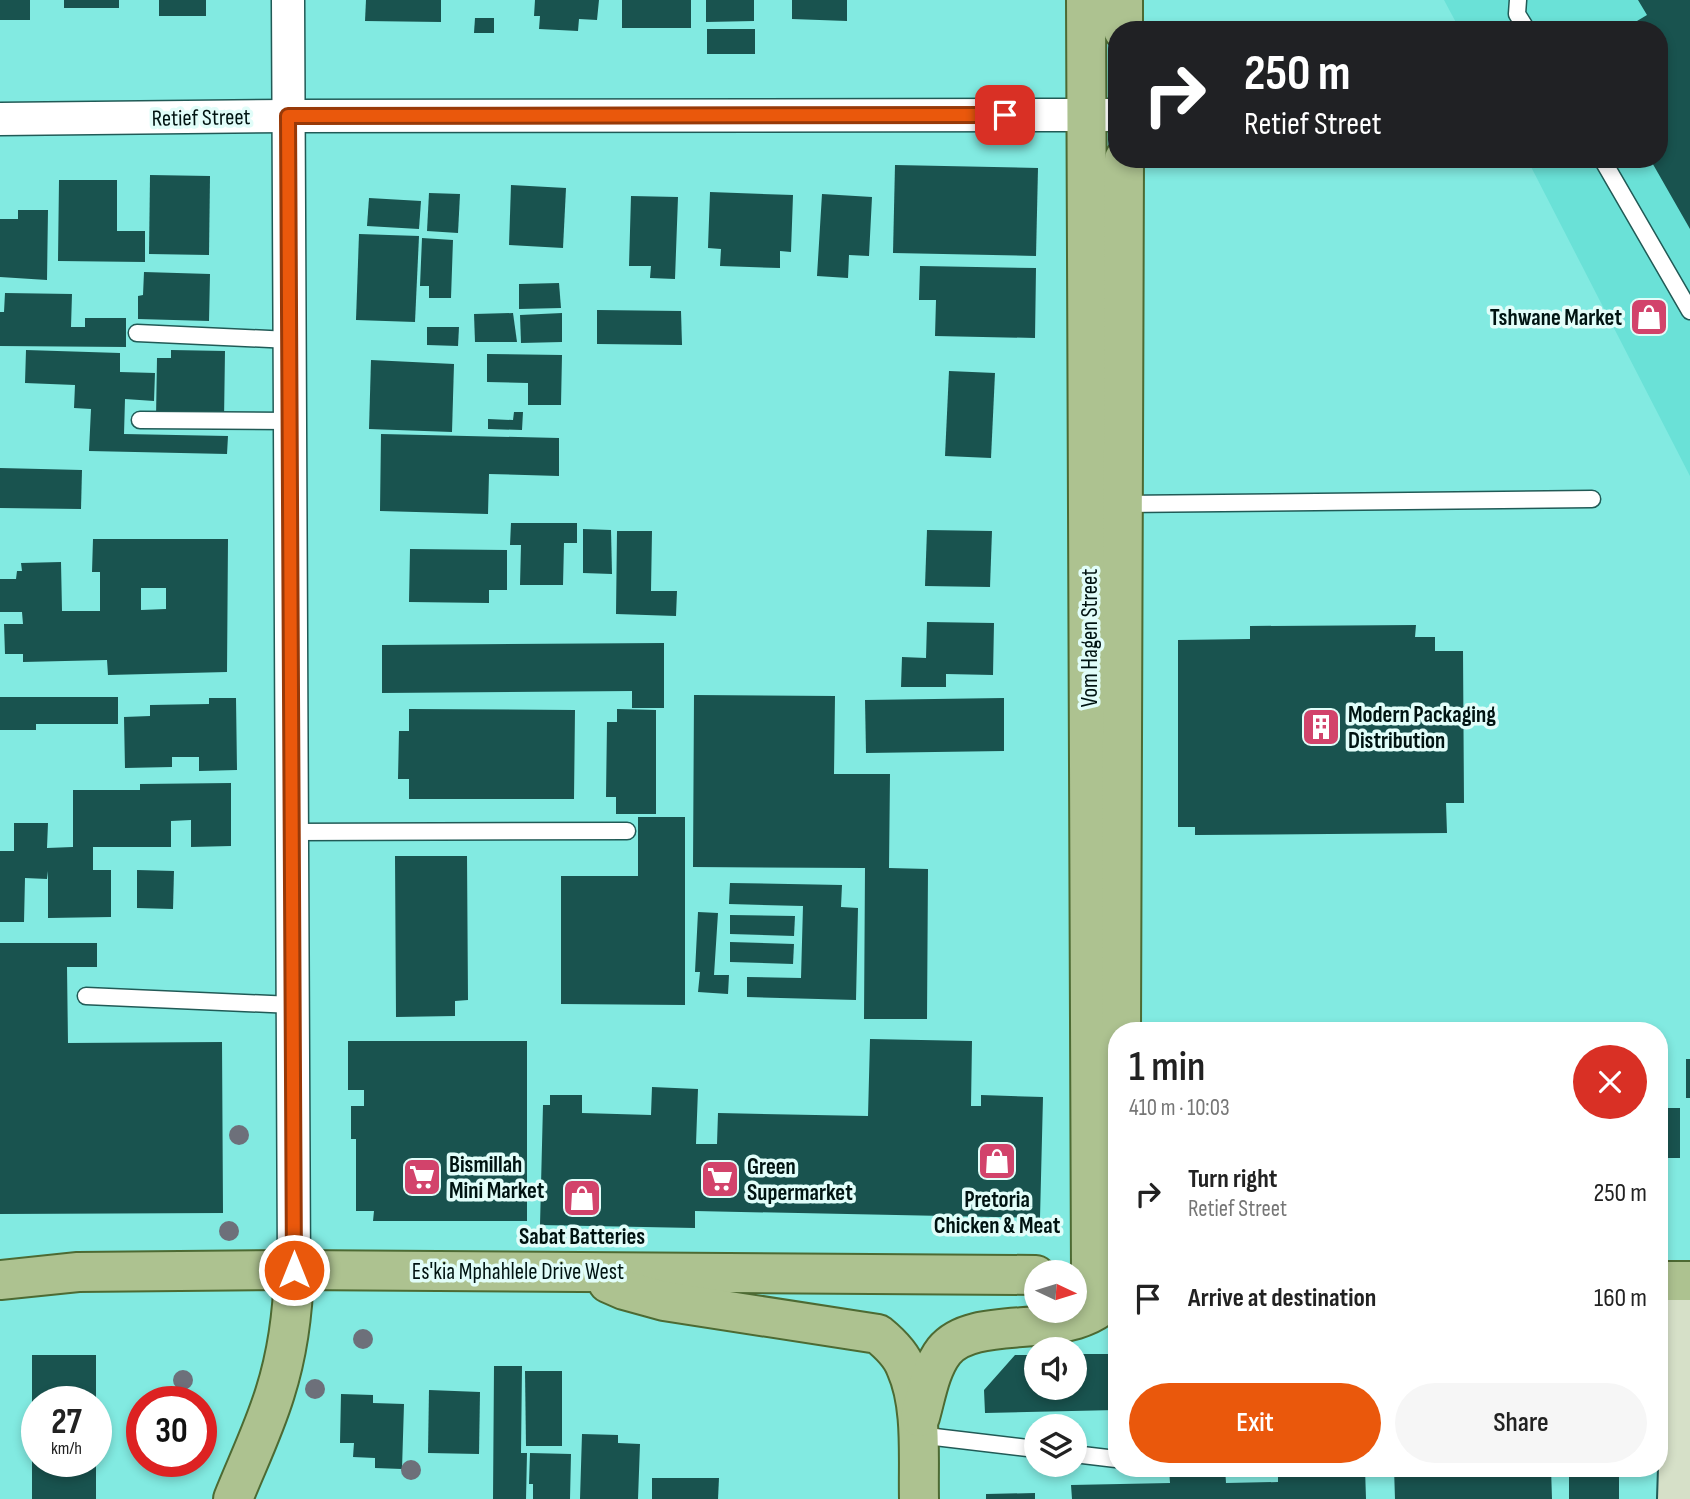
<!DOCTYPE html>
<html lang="en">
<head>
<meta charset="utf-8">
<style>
  body { margin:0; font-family:"Sofia Sans Condensed",sans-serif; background:#f6f6f6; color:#222; height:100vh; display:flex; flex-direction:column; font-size:26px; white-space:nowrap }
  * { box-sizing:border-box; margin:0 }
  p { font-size:23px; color:#767676 }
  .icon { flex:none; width:38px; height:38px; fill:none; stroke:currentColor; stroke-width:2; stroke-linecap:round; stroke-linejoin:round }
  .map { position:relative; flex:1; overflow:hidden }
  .sheet { position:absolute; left:1108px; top:1022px; width:560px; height:455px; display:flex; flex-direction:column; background:#fff; border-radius:28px; box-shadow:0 4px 10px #0003 }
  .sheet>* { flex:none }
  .guide { position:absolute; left:1108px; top:21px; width:560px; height:147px; border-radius:28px; box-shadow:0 4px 10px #0003; background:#202124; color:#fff; overflow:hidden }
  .needle { width:46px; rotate:94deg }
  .tools { position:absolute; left:1024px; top:1260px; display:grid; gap:14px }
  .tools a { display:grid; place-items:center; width:63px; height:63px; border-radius:50%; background:#fff; box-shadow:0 4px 10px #0003; font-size:35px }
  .speed { position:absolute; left:21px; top:1386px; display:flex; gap:14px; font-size:35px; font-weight:700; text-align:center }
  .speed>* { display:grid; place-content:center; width:91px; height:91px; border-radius:50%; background:#fff; box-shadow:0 4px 10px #0003; line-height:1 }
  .speed small { font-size:18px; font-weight:400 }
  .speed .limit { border:10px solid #d22; background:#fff; color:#111 }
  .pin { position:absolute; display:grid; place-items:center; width:60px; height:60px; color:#fff; margin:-30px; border-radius:14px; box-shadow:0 4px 10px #0006 }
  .me { position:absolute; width:77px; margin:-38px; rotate:0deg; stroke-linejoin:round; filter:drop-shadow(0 0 5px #0008) }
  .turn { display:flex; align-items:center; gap:24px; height:147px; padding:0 21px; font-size:32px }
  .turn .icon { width:91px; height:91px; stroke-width:2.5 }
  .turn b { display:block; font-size:49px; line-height:60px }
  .round { display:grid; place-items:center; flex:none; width:74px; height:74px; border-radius:37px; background:#f6f6f6 }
  .overview { display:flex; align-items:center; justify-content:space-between; height:119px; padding:0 21px }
  h1 { font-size:42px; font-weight:600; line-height:52px }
  .action { display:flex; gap:14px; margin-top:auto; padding:14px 21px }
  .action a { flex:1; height:80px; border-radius:42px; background:#ea580c; color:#fff; font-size:28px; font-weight:600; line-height:80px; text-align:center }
  .action a+a { background:#f6f6f6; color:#222 }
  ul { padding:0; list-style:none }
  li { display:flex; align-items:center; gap:21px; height:105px; padding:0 21px }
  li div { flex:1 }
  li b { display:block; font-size:26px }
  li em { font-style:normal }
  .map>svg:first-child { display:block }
  .built { fill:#6ae1d7 }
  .building { fill:#19534f; fill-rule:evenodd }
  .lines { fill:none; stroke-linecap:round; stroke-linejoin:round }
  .lane-casing { stroke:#215a56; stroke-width:19 }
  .street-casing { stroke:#215a56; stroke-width:35 }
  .secondary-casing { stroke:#215a56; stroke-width:42 }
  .primary-casing { stroke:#4d6a33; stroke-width:42 }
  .lane { stroke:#fff; stroke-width:16 }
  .street { stroke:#fff; stroke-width:32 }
  .secondary { stroke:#d6e0c8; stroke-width:38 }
  .primary { stroke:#adc290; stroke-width:38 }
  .tree { fill:#6d707a }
  .route-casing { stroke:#983908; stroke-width:18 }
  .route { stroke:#ea580c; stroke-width:12 }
  .labels { text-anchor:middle; stroke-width:7; stroke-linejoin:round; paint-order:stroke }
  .street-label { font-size:23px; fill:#001311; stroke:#e1fdf9 }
  .poi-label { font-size:23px; font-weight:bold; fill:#001311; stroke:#e1fdf9; text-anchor:start }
</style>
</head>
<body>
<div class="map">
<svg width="1690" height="1499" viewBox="0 0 1690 1499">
  <rect width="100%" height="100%" fill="#82eae1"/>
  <path class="built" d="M1444,0H1690V476L1527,159H1659V30H1460Z"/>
  <g class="building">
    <rect x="0" y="0" width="30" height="20"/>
    <rect x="64" y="0" width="55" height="8"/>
    <rect x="159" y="0" width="47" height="16"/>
    <path d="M366,0H441V22L365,21Z"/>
    <path d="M535,0H599L597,20L579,19L578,31L539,29L540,16H534Z"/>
    <rect x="622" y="0" width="69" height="28"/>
    <path d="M706,0H754V21L706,22Z"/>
    <path d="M792,0H847V21L792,19Z"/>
    <path d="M1638,0H1690V229L1650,159H1659V30H1622L1647,15Z"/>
    <path d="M475,18H494V33H474Z"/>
    <rect x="707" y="29" width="48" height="25"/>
    <path d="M895,165L1038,168L1036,256L893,253Z"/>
    <path d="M150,175L210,176L209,255L149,254Z"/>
    <path d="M59,180H117V231H145V262L58,261Z"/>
    <path d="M511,185L566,188L563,248L509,245Z"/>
    <path d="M710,192L793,195L791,252L780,251V268L720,266L721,249L708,248Z"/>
    <path d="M429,193L460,194L458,233L427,231Z"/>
    <path d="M822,194L872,197L869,256L849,255L848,278L817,276Z"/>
    <path d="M631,196L678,197L675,279L650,278L651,266H629Z"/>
    <path d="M369,198L421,201L419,229L367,226Z"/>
    <path d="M18,210H48L47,280L0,277V219H18Z"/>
    <path d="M359,234L419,236L415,322L356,320Z"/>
    <path d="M422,238L453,240L451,298H429V286H420Z"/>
    <path d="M920,266L1036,268L1035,338L935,336L936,300H919Z"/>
    <path d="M144,272L210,274L209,321L138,319V296L143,295Z"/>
    <path d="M559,283L561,308L519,309V284Z"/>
    <path d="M5,293L72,294L71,327H85V318H126V347L0,346V312H4Z"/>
    <path d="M597,310L681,311L682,345L597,344Z"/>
    <path d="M513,313L517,342H475L474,314Z"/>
    <path d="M562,313V342L521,343L520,315Z"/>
    <path d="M427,327H459L458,346L427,345Z"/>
    <path d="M26,350L120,353V372L155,373L154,401L125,399L124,434L228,436L227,454L89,451L91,409L74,408L75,385L25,383Z"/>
    <path d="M171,350L225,351L224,420L156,418L157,358H171Z"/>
    <path d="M487,354L562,355L561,405H528V383L487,382Z"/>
    <path d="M371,360L454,364L452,432L369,429Z"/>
    <path d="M949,371L995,373L991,458L945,456Z"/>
    <path d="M514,412H523L522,430L488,429V419L513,420Z"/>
    <path d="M381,434L559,438V476L489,474L488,514L380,511Z"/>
    <path d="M0,468L82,470L81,509L0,508Z"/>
    <path d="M511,523H577V543H564L563,585H520L521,545H510Z"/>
    <path d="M583,529L611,530L612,574L583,573Z"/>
    <path d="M927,530L992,531L990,587L925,586Z"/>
    <path d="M617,531H652L651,591H677L676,616L616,614Z"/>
    <path d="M93,539H228L227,672L108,675L107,660L23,662V654H5L4,624H23L22,612H0V579H16L17,571H22L21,563L61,562L62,611H100V572H92ZM141,588H166V609L141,610Z"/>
    <path d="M410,549L507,550V590H489V603L409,602Z"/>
    <path d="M927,622L994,623L993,675L946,674V687H901L902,657L926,658Z"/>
    <path d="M1416,625L1415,637H1435V651H1463L1464,803H1446L1447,833L1195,835V827H1178V640L1250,639V626Z"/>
    <path d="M664,643V708H632V691L382,693V645Z"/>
    <path d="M694,695L835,696L834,774H890L889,868L928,869L927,1019H864L865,868L693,867Z"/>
    <path d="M0,697H118V724H36V730H0Z"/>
    <path d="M209,698H236L237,770L199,771V757H172V767L125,768L124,717L150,716V705L209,704Z"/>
    <path d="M1004,698V751L866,753L865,700Z"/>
    <path d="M409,709L575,710L574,799H409V779H398L399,731H409Z"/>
    <path d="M617,709L656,710V814H616V797H606L607,722H617Z"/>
    <path d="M231,783V846L191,847V820L171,821V847H93V870H111V917L48,918V871L47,879L25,878L24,922H0V851H14V823H48L47,848L73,847V790H140V784Z"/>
    <path d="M638,817H685V1005L561,1004V876H638Z"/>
    <path d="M395,856H467L468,1000L455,1001V1016L396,1017Z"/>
    <path d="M137,870L174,871L173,909L137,908Z"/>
    <path d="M730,883L842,885L841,907L858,908L856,1000L747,997V977L801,978L803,906L729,904Z"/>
    <path d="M698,912L718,913L714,975H729L728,994L698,992L700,972H695Z"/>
    <path d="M730,915L795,916L794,936L730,934Z"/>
    <path d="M730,942L794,944L793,964L730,962Z"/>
    <path d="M0,943H97V967H67L68,1043L222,1042L223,1213L0,1214Z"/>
    <path d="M870,1039L972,1041L971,1106H981V1095L1043,1097L1040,1218L695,1211V1228L540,1225L543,1105H550V1095H582V1113L651,1115L652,1087L698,1089L696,1144H717L718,1113L868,1116Z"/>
    <path d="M348,1041H527V1221H373L374,1211H356V1139H351V1106H364V1090H348Z"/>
    <rect x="1686" y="1059" width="4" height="39"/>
    <rect x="1659" y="1108" width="21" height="50"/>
    <path d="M1074,1354H1116V1410L985,1413L984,1390L1015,1355H1036V1388H1074Z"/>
    <path d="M32,1355H96V1402H37V1461H96V1499H32Z"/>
    <path d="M494,1366H522L521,1453H527L526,1499H493Z"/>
    <path d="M525,1371H562V1446H526Z"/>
    <path d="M429,1390L480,1392L479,1454L428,1453Z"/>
    <path d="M341,1394L373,1395V1403L404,1404L402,1469L375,1468V1458L353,1457L354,1443H340Z"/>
    <path d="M582,1434L618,1435V1443L640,1444L638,1499H580Z"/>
    <path d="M530,1453L571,1454L570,1499H533V1484H529Z"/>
    <path d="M1169,1468H1225L1226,1483L1278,1482V1468H1365L1366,1499H1072L1071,1485L1170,1483Z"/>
    <path d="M1394,1468H1551L1552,1499H1395Z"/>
    <rect x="1569" y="1468" width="50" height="31"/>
    <path d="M652,1478H719L718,1499H652Z"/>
    <path d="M1035,1493V1499H986V1494Z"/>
  </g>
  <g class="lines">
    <defs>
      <g id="lane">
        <path d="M1518,0L1517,14L1527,30"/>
        <path d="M1602,159L1690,311"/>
        <path d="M137,333L290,340"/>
        <path d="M140,420L290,421"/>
        <path d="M1123,504L1592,499"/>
        <path d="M292,832L627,831"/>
        <path d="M86,996L293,1005"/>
        <path d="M918,1435L1036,1449"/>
        <path d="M1074,1454L1116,1459"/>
      </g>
      <g id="street">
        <path d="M288,0L294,1270"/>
        <path d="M0,119L288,116L1116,115"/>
      </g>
      <path id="secondary" d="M1677,1499L1684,1281"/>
      <g id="primary">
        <path d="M1086,0L1091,1276"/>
        <path d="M1123,0V30"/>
        <path d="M1121,1031L1124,159"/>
        <path d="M0,1280L78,1272L294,1270L1036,1275"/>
        <path d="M1659,1281H1690"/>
        <path d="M608,1283L624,1290L664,1301L878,1334C889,1343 901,1354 906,1368C923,1406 918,1458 919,1499"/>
        <path d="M920,1417C926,1396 930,1369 944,1351C978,1309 1082,1348 1116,1290"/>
        <path d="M233,1499C247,1464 264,1429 275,1393C288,1352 293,1312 294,1270"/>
      </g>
    </defs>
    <use href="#lane" class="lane-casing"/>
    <use href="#street" class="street-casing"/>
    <use href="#secondary" class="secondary-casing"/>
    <use href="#primary" class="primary-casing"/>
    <use href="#lane" class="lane"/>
    <use href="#street" class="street"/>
    <use href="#secondary" class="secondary"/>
    <use href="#primary" class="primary"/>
  </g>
  <g class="tree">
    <circle cx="239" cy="1135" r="10"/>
    <circle cx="229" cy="1231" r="10"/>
    <circle cx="363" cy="1339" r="10"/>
    <circle cx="183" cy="1380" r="10"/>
    <circle cx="315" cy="1389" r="10"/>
    <circle cx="411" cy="1470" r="10"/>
  </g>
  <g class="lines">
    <defs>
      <path id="route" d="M294,1270L288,116L1005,115"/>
    </defs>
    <use href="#route" class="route-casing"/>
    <use href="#route" class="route"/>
  </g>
  <defs>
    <symbol id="shop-square" viewBox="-11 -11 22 22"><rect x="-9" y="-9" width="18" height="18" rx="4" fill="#d2436b" stroke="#e1fdf9"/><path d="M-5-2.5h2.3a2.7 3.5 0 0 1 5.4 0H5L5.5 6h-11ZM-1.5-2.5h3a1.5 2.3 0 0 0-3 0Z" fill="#fff"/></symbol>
    <symbol id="building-square" viewBox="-11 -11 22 22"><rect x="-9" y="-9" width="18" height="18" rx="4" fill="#d2436b" stroke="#e1fdf9"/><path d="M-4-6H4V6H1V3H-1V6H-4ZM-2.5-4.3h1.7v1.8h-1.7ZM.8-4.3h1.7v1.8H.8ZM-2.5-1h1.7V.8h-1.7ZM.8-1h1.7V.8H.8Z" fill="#fff"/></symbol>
    <symbol id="supermarket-square" viewBox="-11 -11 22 22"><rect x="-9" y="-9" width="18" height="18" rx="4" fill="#d2436b" stroke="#e1fdf9"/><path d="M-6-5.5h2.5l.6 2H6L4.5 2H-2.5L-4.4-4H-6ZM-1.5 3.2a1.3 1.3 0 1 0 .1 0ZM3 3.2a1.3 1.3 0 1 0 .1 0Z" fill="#fff"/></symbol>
  </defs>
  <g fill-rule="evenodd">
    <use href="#shop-square" x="1627" y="295" width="44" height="44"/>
    <use href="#building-square" x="1299" y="705" width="44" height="44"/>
    <use href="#shop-square" x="975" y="1139" width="44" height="44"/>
    <use href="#supermarket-square" x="400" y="1155" width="44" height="44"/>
    <use href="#supermarket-square" x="698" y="1157" width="44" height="44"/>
    <use href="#shop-square" x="560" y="1176" width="44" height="44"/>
  </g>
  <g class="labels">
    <g class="street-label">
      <text transform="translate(201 117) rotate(-1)" y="8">Retief Street</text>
      <text transform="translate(1089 638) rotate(-90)" y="8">Vom Hagen Street</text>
      <text x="518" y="1279">Es'kia Mphahlele Drive West</text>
    </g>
    <g class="poi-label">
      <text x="1622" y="325" text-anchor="end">Tshwane Market</text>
      <text x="1348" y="722">Modern Packaging<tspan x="1348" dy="26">Distribution</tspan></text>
      <text x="449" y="1172">Bismillah<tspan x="449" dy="26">Mini Market</tspan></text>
      <text x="747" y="1174">Green<tspan x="747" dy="26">Supermarket</tspan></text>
      <text x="997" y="1207" text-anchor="middle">Pretoria<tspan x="997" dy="26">Chicken &amp; Meat</tspan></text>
      <text x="582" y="1244" text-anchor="middle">Sabat Batteries</text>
    </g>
  </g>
</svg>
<div class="tools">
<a><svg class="needle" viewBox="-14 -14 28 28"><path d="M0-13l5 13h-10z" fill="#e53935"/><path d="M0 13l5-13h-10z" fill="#767676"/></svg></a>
<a><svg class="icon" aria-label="sound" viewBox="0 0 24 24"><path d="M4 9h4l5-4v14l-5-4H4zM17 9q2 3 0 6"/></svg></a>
<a><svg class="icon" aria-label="layers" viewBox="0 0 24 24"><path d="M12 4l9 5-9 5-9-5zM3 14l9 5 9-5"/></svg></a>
</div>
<div class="speed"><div>27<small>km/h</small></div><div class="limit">30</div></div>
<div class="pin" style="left:1005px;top:115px;background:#d93025"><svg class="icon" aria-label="arrive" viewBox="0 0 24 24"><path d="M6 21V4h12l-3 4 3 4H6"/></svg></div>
<svg class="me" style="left:294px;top:1270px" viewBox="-20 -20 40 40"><circle r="17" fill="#ea580c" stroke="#fff" stroke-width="3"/><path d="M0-11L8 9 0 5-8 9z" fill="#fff"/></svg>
<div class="guide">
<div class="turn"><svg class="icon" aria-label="right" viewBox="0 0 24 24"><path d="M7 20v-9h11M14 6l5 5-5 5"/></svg><div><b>250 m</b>Retief Street</div></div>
</div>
<section class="sheet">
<div class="overview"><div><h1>1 min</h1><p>410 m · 10:03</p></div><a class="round" style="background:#d93025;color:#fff"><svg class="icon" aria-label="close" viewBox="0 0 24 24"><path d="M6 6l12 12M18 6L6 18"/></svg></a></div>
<ul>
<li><svg class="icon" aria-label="right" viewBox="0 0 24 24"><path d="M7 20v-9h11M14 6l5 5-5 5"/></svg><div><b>Turn right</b><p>Retief Street</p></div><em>250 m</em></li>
<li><svg class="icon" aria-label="arrive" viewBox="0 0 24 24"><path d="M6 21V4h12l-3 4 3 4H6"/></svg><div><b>Arrive at destination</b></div><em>160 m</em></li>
</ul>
<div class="action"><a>Exit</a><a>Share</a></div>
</section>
</div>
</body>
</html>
